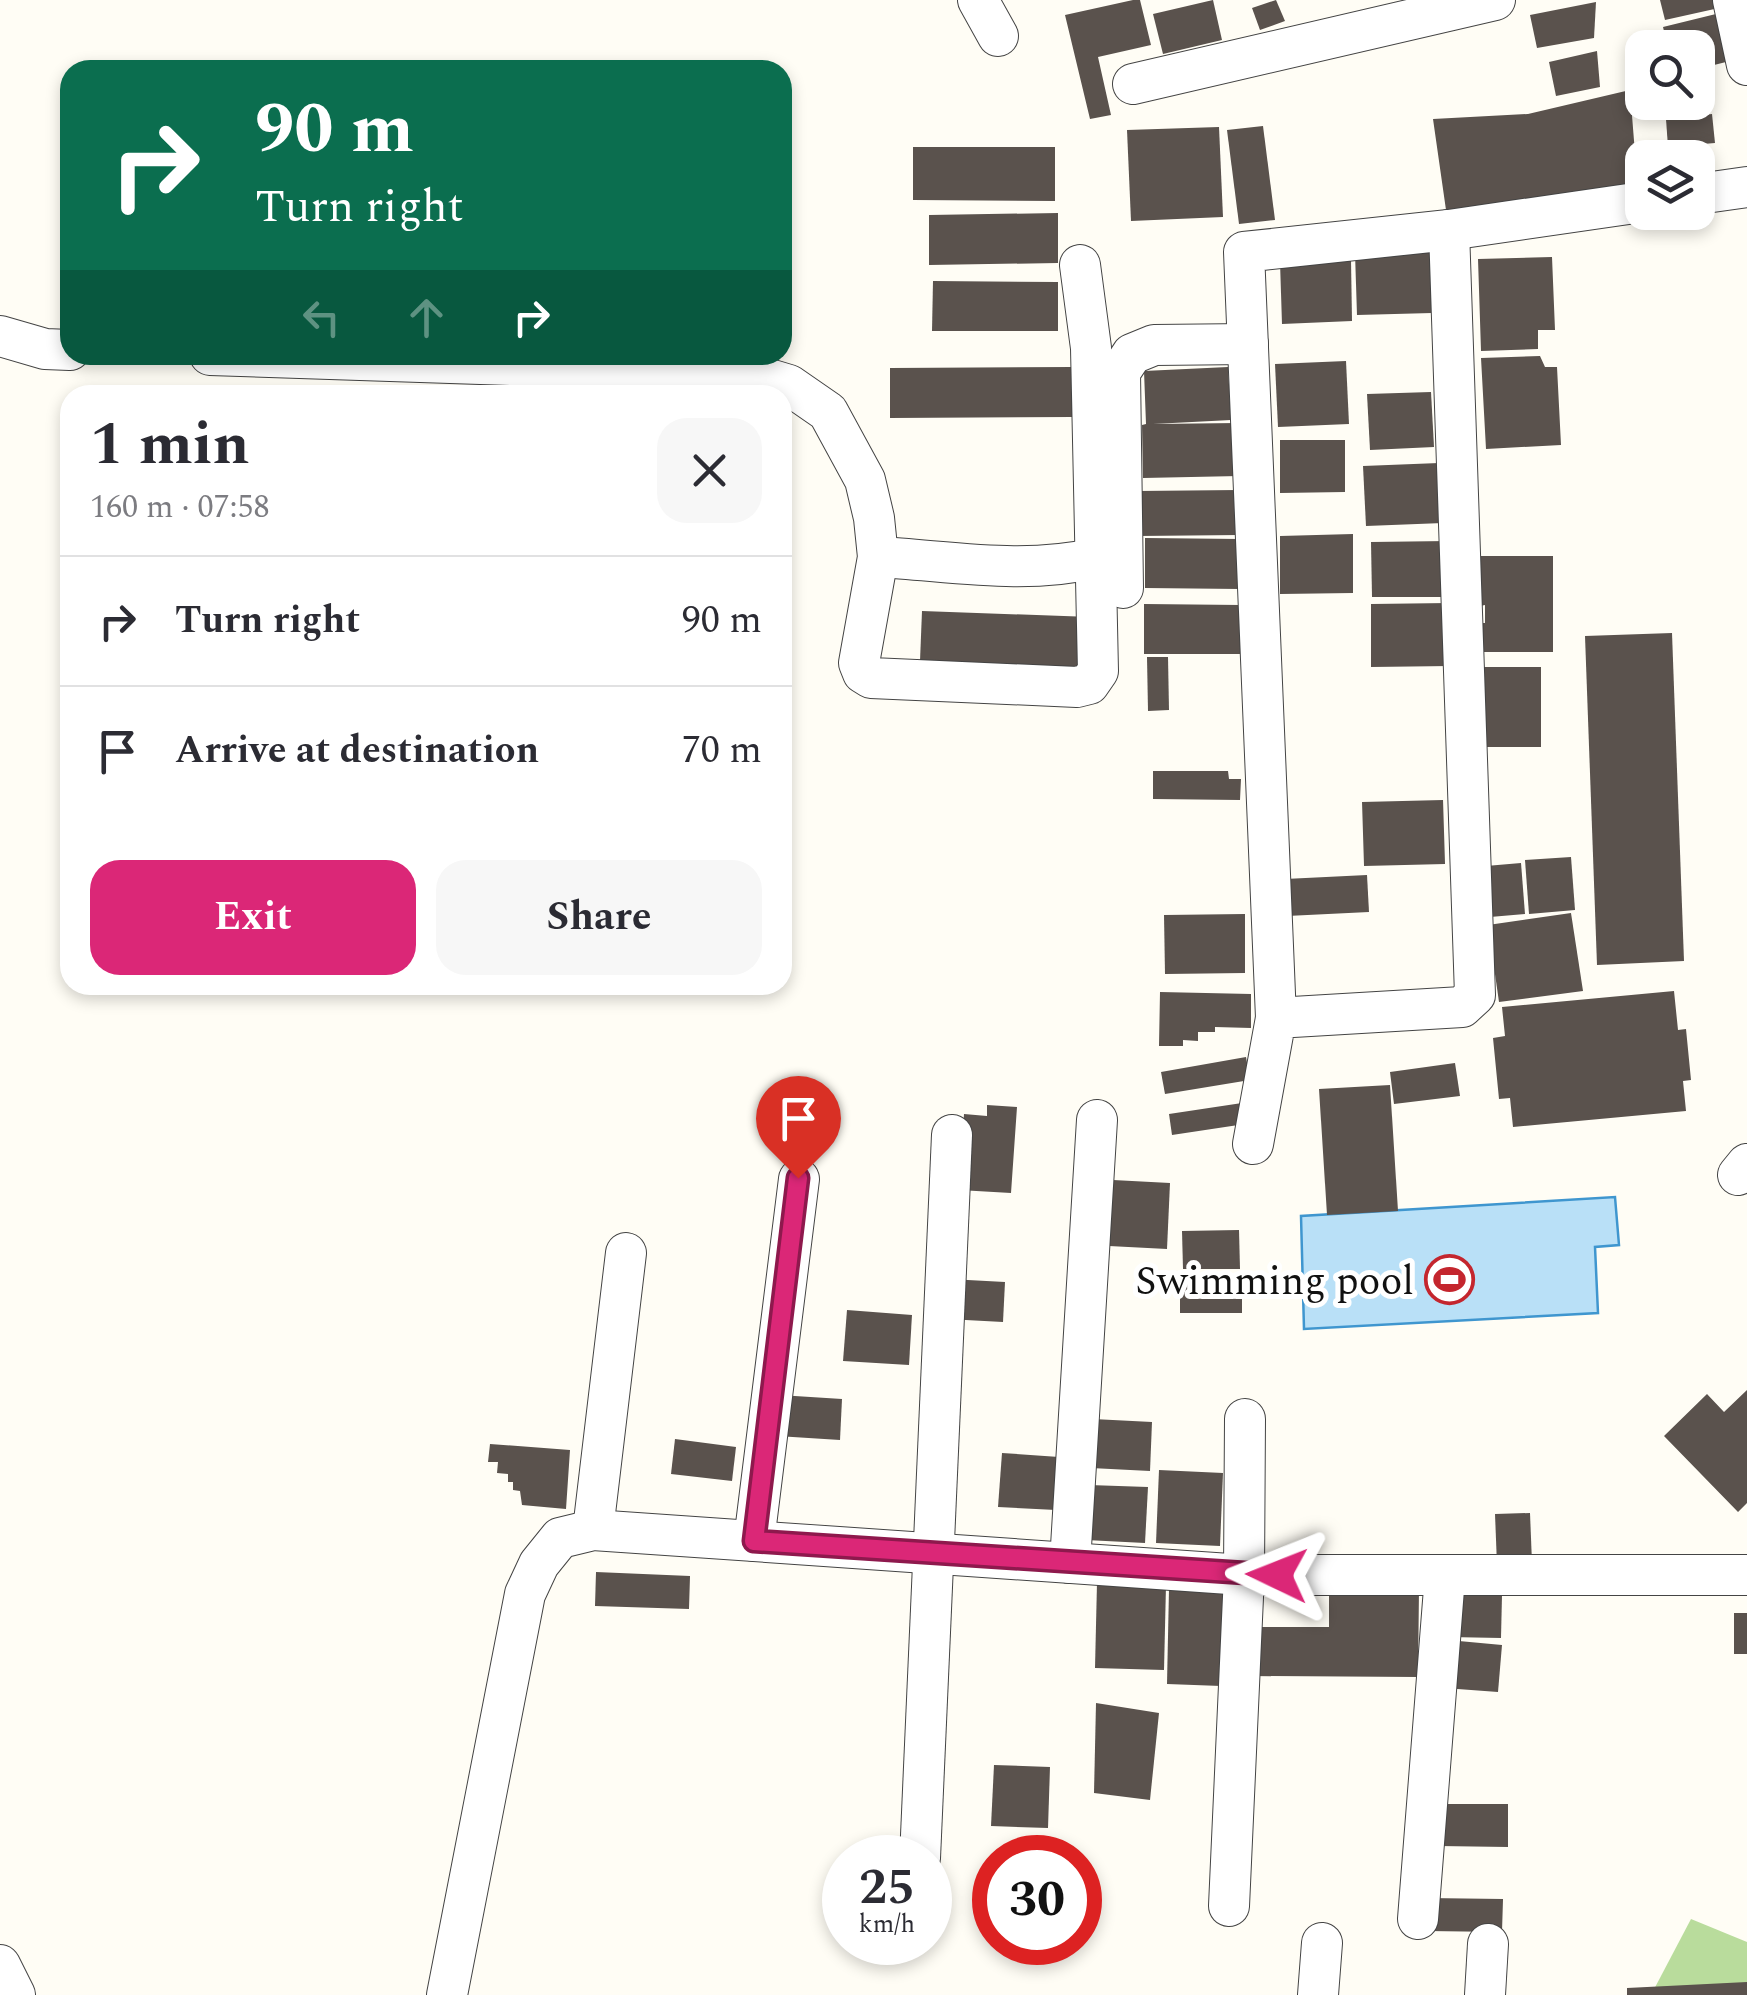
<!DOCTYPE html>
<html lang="en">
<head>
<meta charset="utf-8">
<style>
  body { margin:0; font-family:Spectral,serif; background:#f7f7f7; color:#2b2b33; height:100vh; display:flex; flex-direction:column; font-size:38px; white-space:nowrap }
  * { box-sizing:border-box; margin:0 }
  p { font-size:32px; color:#7c7c81 }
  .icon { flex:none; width:55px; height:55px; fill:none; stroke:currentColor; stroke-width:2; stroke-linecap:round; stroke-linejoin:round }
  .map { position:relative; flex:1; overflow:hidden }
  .side { position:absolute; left:60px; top:385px; width:732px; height:610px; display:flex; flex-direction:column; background:#fff; border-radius:30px; box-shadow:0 5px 15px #0003 }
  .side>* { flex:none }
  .guide { position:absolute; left:60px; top:60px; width:732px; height:305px; border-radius:30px; box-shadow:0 5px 15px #0003; background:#0b6e4f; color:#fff; overflow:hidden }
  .tools { position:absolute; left:1625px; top:30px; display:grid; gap:20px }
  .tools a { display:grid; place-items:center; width:90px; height:90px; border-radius:20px; background:#fff; box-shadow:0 5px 15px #0003; font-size:50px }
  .speed { position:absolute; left:822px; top:1835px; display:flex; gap:20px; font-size:50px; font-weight:700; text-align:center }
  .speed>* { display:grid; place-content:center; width:130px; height:130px; border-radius:50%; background:#fff; box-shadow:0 5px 15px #0003; line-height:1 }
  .speed small { font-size:25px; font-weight:400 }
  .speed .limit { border:15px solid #d22; background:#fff; color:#111 }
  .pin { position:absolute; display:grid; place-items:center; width:85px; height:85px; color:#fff; margin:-102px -42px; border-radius:50% 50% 50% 0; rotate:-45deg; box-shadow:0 0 10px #0007 }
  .pin .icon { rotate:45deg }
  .me { position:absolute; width:110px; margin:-55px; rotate:272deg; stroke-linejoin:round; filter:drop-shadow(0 0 8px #0008) }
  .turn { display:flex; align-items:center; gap:35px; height:210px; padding:0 30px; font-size:45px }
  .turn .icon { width:130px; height:130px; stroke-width:2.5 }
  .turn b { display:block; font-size:70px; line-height:85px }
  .lanes { display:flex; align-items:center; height:95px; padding:0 30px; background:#0003; justify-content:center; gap:50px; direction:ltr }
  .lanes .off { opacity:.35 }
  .round { display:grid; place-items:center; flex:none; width:105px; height:105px; border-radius:30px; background:#f7f7f7 }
  .summary { display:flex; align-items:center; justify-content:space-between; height:170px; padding:0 30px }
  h1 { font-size:60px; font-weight:700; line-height:75px }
  .primary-button { display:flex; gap:20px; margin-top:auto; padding:20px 30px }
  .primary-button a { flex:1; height:115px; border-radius:30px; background:#db2777; color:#fff; font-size:40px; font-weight:700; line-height:115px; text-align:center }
  .primary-button a+a { background:#f7f7f7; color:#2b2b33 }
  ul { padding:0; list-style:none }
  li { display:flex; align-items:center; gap:30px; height:130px; padding:0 30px; border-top:2px solid #e1e1e2 }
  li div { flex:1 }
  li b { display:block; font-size:38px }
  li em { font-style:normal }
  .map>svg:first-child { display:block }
  .forest { fill:#b9dc9c }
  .water { fill:#b9e0f7; stroke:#3f96cf; stroke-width:2.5 }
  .building { fill:#5a524d }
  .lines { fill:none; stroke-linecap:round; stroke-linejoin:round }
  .minor-casing { stroke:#444; stroke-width:42 }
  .minor { stroke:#fff; stroke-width:40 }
  .route-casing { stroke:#8e194d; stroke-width:25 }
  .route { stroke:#db2777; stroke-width:18 }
  .labels { text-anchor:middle; stroke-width:10; stroke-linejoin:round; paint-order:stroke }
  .poi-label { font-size:40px; fill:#111; stroke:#fff; text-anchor:end }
</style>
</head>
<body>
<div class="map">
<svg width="1747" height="1995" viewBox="0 0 1747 1995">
  <rect width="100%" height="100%" fill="#fffdf5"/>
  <path class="forest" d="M1691,1919L1747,1942V1995H1651Z"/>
  <path class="water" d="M1615,1197L1619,1245L1595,1247L1598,1313L1304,1329L1301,1216Z"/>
  <g class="building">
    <path d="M1133,0H1140L1151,45L1098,57L1111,115L1090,119L1065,15Z"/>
    <path d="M1213,0L1222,40L1163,54L1153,14Z"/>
    <path d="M1276,0L1285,21L1260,30L1252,8Z"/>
    <path d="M1660,0H1717L1719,8L1665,20Z"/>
    <path d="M1596,2L1594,38L1537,48L1530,15Z"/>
    <path d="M1720,13L1730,61L1698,69V48H1668L1663,27Z"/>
    <path d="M1597,51L1600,87L1556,96L1549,62Z"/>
    <path d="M1630,90L1636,166L1628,167L1630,187L1448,224L1433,119L1528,114Z"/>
    <path d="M1712,114L1715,143L1668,147L1666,119Z"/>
    <path d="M1263,126L1275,220L1239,224L1227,130Z"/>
    <path d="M1219,127L1223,217L1131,221L1127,130Z"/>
    <path d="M913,147H1055V201L913,200Z"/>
    <path d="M1058,213V263L929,265V215Z"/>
    <path d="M1430,251L1432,313L1357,315L1355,253Z"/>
    <path d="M1552,257L1555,330H1538V349L1481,351L1478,259Z"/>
    <path d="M1351,260L1352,321L1282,324L1280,262Z"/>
    <path d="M933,281L1058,282V331H932Z"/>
    <path d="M1540,356L1545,367H1557L1561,445L1486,449L1481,358Z"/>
    <path d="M1346,361L1349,424L1278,427L1275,364Z"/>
    <path d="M1072,367V417L890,418V368Z"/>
    <path d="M1228,367L1231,420L1153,424L1238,423L1239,476L1143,478L1142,425L1146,424L1144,371Z"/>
    <path d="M1431,392L1434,447L1370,450L1367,394Z"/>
    <path d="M1280,440H1345V492L1280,493Z"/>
    <path d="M1439,463L1443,523L1366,526L1363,466Z"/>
    <path d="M1239,490L1240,535L1138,536V491Z"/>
    <path d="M1353,534V593L1280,594V536Z"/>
    <path d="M1145,538L1240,539V589L1145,588Z"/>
    <path d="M1448,541L1449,597H1372L1371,542Z"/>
    <path d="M1480,556H1553V652H1480V623H1485V605L1480,606Z"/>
    <path d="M1449,603L1450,666L1371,667V604Z"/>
    <path d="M1144,604L1241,605L1240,654H1144Z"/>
    <path d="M922,611L1091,617L1089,668L920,661Z"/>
    <path d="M1672,633L1684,961L1597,965L1585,636Z"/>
    <path d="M1147,657H1168L1169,710L1148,711Z"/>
    <path d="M1482,667H1541V747H1476Z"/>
    <path d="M1153,771H1228L1229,779H1241L1240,800L1153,799Z"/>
    <path d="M1443,800L1445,864L1364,866L1362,802Z"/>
    <path d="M1571,857L1575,910L1529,914L1525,860Z"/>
    <path d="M1521,863L1525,914L1490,917L1486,866Z"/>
    <path d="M1367,875L1369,912L1287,916L1285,879Z"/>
    <path d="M1571,913L1583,991L1499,1002L1488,925Z"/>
    <path d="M1245,914V973L1165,974L1164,915Z"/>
    <path d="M1674,991L1678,1030L1686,1029L1691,1080L1683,1081L1686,1111L1513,1127L1510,1098L1499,1099L1493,1038L1505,1036L1502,1007Z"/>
    <path d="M1160,992L1251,994V1028L1215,1027V1032H1198V1041L1183,1040V1046H1159Z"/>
    <path d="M1246,1057L1250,1080L1165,1094L1161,1072Z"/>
    <path d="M1455,1063L1460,1096L1394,1104L1390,1072Z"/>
    <path d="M1390,1085L1398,1211L1327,1215L1319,1089Z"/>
    <path d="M1242,1103L1245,1124L1172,1135L1169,1114Z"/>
    <path d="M987,1105L1017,1107L1011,1193L959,1190L964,1114L987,1116Z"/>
    <path d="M1113,1180L1170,1183L1167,1249L1109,1246Z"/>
    <path d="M1239,1230L1240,1269H1183L1182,1231Z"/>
    <path d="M1180,1277L1242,1278V1313H1180Z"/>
    <path d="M949,1279L1005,1282L1003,1322L947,1319Z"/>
    <path d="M847,1310L912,1315L909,1365L843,1361Z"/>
    <path d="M1747,1390V1503L1738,1512L1664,1436L1707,1394L1724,1412Z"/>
    <path d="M779,1395L842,1399L840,1440L777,1436Z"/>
    <path d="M1093,1419L1152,1422L1150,1471L1091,1468Z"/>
    <path d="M675,1439L736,1447L732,1481L671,1474Z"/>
    <path d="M490,1444L570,1450L566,1509L522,1505L520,1491L513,1490V1482H508V1474L497,1473L498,1462H488Z"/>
    <path d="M1002,1453L1059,1457L1056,1510L998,1507Z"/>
    <path d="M1159,1470L1223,1473L1220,1546L1156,1543Z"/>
    <path d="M1089,1485L1148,1487L1145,1543L1086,1540Z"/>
    <path d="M1530,1513L1532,1563L1497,1565L1495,1514Z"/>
    <path d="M596,1572L690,1576L689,1609L595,1606Z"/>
    <path d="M1097,1583L1166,1585L1164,1670L1095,1668Z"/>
    <path d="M1329,1587L1419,1588L1418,1677L1249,1676L1250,1627H1329Z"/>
    <path d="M1169,1589L1223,1590L1221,1686L1167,1684Z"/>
    <path d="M1450,1594L1502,1595L1501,1638L1449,1637Z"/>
    <rect x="1734" y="1613" width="13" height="41"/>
    <path d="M1448,1640L1502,1645L1498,1692L1444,1688Z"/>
    <path d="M1096,1703L1159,1713L1150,1800L1094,1793Z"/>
    <path d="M994,1765L1050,1767L1048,1828L991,1826Z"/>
    <path d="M1439,1804H1508V1847L1439,1846Z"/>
    <path d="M1427,1898L1503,1899L1502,1932L1427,1931Z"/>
    <path d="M1747,1982V1995H1627V1988Z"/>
  </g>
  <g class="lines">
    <defs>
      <g id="minor">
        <path d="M978,0L998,36"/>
        <path d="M1733,0L1747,65"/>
        <path d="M1133,84L1495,0"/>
        <path d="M1698,194L1747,187"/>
        <path d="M0,336L45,349L70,350"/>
        <path d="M210,355L749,373L789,385L828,412L865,480L874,518L878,557L859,663L863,673L871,678L1077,687L1089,684L1098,671L1091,348L1080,265"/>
        <path d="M878,557C951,561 1023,575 1096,558"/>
        <path d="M1123,588L1120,372L1132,354L1154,345L1248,344"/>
        <path d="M1276,1018L1244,252L1449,230L1642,202"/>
        <path d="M1253,1144L1276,1018L1462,1007L1475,995L1449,230"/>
        <path d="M1738,1175L1747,1164"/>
        <path d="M593,1530L626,1253"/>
        <path d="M754,1541L799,1179"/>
        <path d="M1070,1563L1097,1120"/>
        <path d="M920,1858L952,1135"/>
        <path d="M1229,1906L1244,1575L1245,1419"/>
        <path d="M1418,1919L1445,1576"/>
        <path d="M0,1965L15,1995"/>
        <path d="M447,1995L525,1594L539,1564L560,1538L593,1530L1244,1575H1747"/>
        <path d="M1318,1995L1322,1943"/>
        <path d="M1485,1995L1488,1944"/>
      </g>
    </defs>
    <use href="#minor" class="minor-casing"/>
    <use href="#minor" class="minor"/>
  </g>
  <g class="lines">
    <defs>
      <path id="route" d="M798,1178L754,1541L1277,1575"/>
    </defs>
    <use href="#route" class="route-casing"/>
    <use href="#route" class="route"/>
  </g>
  <defs>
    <symbol id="stadium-ring" viewBox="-11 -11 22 22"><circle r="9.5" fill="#fff" stroke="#c4262e" stroke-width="1.5"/><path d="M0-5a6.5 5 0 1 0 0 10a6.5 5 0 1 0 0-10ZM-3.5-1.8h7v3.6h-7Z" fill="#c4262e"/></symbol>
  </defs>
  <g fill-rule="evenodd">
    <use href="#stadium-ring" x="1422" y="1252" width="55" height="55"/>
  </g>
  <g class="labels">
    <g class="poi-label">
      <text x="1414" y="1294">Swimming pool</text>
    </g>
  </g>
</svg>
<div class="tools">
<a><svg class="icon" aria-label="search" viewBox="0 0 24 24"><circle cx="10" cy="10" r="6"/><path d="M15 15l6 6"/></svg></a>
<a><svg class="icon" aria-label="layers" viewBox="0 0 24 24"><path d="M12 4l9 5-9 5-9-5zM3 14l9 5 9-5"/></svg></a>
</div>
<div class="speed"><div>25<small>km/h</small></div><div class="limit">30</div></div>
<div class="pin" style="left:798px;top:1178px;background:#d93025"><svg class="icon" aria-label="arrive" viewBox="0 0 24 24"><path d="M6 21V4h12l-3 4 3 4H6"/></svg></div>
<svg class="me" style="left:1277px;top:1575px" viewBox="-20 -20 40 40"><path d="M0-17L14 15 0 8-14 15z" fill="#db2777" stroke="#fff" stroke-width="4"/></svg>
<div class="guide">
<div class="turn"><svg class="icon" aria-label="right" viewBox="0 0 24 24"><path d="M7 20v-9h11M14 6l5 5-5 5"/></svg><div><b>90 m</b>Turn right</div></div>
<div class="lanes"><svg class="icon off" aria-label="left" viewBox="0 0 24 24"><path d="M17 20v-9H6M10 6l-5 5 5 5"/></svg><svg class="icon off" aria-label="ahead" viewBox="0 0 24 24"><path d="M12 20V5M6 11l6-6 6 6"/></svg><svg class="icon" aria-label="right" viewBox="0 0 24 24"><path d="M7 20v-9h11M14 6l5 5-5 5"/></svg></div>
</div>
<section class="side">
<div class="summary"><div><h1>1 min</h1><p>160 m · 07:58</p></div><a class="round"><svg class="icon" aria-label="close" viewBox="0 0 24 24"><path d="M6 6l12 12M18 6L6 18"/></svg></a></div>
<ul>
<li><svg class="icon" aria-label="right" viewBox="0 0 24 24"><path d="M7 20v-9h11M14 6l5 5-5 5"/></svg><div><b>Turn right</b></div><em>90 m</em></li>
<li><svg class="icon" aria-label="arrive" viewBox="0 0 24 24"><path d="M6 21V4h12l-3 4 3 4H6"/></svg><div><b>Arrive at destination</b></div><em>70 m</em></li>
</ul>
<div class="primary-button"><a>Exit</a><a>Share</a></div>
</section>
</div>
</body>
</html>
